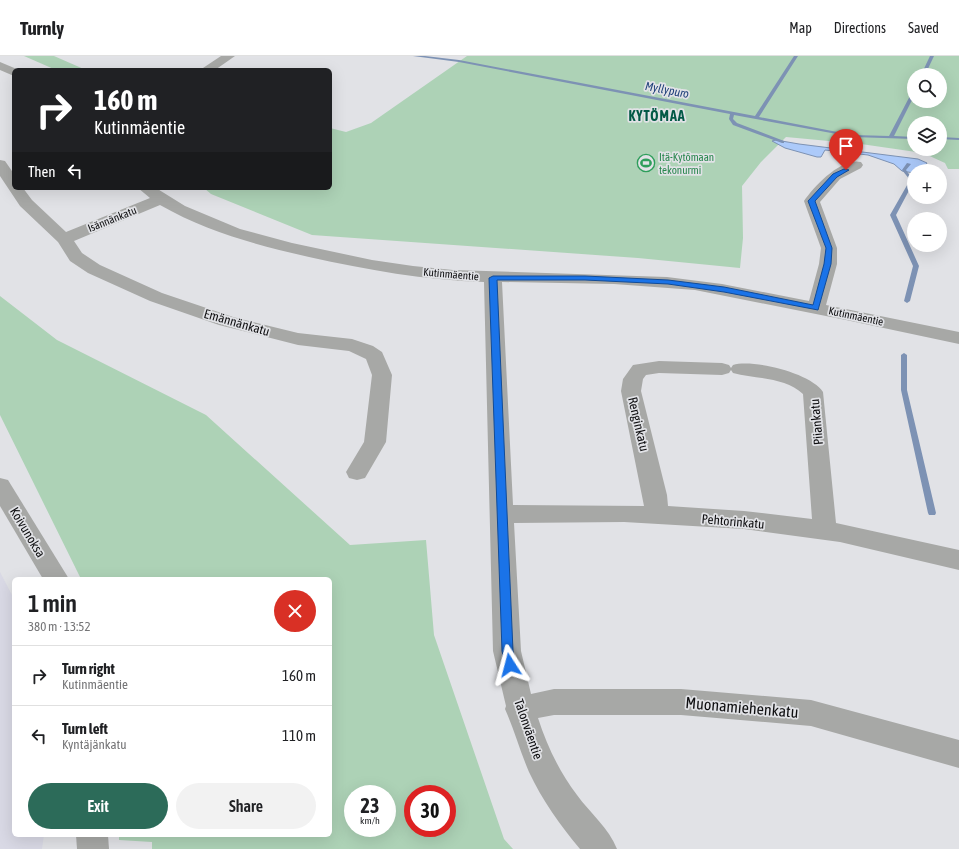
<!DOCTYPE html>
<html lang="en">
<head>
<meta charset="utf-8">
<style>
  body { margin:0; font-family:"Asap Condensed",sans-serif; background:#f2f2f2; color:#202124; height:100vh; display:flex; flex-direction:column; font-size:15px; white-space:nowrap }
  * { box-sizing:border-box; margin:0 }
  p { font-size:13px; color:#757577 }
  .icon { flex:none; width:22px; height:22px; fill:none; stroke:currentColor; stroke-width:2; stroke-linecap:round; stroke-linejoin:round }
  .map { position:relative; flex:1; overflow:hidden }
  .side { position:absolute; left:12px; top:521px; width:320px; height:260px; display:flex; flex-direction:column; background:#fff; border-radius:6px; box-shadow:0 4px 16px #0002 }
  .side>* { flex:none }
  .top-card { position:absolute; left:12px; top:12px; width:320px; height:122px; border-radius:6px; box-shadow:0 4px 16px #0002; background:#202124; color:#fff; overflow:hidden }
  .fabs { position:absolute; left:907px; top:12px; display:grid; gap:8px }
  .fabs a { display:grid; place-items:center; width:40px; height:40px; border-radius:50%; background:#fff; box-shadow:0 4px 16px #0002; font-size:20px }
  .speed { position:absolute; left:344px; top:729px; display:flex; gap:8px; font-size:20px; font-weight:700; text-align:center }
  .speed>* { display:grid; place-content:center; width:52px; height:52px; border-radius:50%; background:#fff; box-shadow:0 4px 16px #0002; line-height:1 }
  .speed small { font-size:10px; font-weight:400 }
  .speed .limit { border:6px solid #d22; background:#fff; color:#111 }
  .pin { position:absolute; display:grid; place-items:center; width:34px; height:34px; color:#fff; margin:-41px -17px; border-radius:50% 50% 50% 0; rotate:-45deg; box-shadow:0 0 4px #0007 }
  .pin .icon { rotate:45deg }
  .me { position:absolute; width:44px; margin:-22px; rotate:351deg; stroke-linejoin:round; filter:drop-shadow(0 0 3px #0008) }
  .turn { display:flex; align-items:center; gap:14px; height:84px; padding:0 16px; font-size:18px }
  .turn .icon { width:52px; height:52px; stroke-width:2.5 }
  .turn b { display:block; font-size:28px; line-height:34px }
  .then { display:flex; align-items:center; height:38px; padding:0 16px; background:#0003; gap:8px; font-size:15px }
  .round { display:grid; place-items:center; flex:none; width:42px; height:42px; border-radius:21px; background:#f2f2f2 }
  .overview { display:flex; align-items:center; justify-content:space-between; height:68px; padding:0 16px }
  h1 { font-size:24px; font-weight:600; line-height:30px }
  .cta { display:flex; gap:8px; margin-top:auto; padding:8px 16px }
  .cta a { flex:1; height:46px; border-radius:24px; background:#2c6b59; color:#fff; font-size:16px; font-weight:600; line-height:46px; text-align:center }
  .cta a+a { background:#f2f2f2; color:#202124 }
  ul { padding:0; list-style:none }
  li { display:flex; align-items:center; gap:12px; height:60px; padding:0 16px; border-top:1px solid #e0e0e0 }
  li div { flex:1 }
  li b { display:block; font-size:15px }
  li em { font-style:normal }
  header { display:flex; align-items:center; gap:24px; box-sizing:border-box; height:56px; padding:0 20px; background:#fff; border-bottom:1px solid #e0e0e0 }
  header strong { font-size:19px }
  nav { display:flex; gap:22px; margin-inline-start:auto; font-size:14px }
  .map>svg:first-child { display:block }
  .built { fill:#d9d9e5 }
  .green { fill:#add2b6; fill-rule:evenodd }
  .water { fill:#accafa; stroke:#7d92b4 }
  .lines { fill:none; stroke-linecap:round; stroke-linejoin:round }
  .stream { fill:#7d92b4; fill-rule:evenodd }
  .minor { fill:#a7a8a6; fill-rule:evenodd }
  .route { fill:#1a73e8; stroke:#114b97 }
  .labels { text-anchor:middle; stroke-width:3.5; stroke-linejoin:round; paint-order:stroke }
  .far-leisure-label { font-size:11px; fill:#27864d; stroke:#e1e2e6; text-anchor:start }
  .far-street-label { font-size:11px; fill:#0e0e10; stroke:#e1e2e6 }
  .far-water-label { font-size:12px; font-style:italic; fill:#1f407a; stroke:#e1e2e6 }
  .street-label { font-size:13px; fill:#0e0e10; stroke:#e1e2e6 }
  .far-district-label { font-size:14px; font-weight:bold; letter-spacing:1px; fill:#025946; stroke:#e1e2e6 }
  .near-street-label { font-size:16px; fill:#0e0e10; stroke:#e1e2e6 }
</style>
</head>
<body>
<header>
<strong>Turnly</strong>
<nav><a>Map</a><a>Directions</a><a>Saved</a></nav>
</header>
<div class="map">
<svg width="959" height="793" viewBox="0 0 959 793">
  <rect width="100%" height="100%" fill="#e1e2e6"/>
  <path class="built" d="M0,516L14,543V779H44L42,793H0Z"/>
  <g class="green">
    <path d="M24,0H54L86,14H56Z"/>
    <path d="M467,0H959V113H948L945,107L923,97L861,88L786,81L761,106L742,130L743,182L740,212L638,202L312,179L211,138L204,132H330V72L346,76L371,67ZM914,19H940V45H914ZM914,67H940V93H914Z"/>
    <path d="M0,240L57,284L206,359L350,489L426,484L434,579L504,783L513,793H152V786L119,784V779H330V523H81L0,359ZM353,738H387V772H353ZM413,738H447V772H413Z"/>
  </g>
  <path class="water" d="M776,84L799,88L918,103L927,107L922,115H914V117L902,115L894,108L868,99L825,94L821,101H817L785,92L772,85Z"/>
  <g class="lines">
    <g class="stream">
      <path d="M413,0H425L459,4L755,60L794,0H798L759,61L853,79L889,80L912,36L914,35V40L894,80L914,81V83L853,81L734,59L733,63L737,67L784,85V87H782L733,69L729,63L730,58L459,6Z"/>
      <path d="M930,0H934L925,19H921Z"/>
      <path d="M940,81L959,82V84L940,83Z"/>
      <path d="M907,107L911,108L906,114L914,125L896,159L919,210L910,245L907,247L904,245L913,210L890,159L910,124L902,114Z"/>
      <path d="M904,297L907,299V334L936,457L935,459H929L928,457L901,334V299Z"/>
    </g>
    <g class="minor">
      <path d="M221,0H235L215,14H200Z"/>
      <path d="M0,6L19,14H14V20L0,14Z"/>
      <path d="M0,104L5,105L14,118V132H23L32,144L66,176L150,142L138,132H156L185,150L240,173L292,187L372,204L413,210L453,214L667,221L722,228L809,245L819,208L821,192L804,145C814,130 842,101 861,106L863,109L861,112L840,123L820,146L837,192V208L826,249L959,276V288L846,264L695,234L614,228L502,226L513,449L644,450L621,335L623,323L633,309L659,305L722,307L729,309L731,312L733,309C753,303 811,317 823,336L836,467L959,494V514L840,486L744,473L624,466L514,467L521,595L531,638L554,633H681L811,644L959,684V712L811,670L681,659H554L538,662C547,690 559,715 577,739C590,757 609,772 617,793H580C560,769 542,744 529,716C520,695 514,673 505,653L506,650L493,595L484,226C425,224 367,214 309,201C257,189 207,176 160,149L74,185L82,197L100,209L162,237L233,261L298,277L352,283L373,290L382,296L392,319L386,386L365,422L357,424L349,422L346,416L364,386L372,319L366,303L349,295L298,289L219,269L150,245L88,217L70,205L58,186L20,150L0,120ZM731,314L733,317C756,323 785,321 803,338L812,463L744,455L668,450L667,439L641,335L643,323L646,319L659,317L722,319L729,317Z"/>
      <path d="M0,422L8,424L69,523H43L0,450Z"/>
      <path d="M76,779H108L109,793H77Z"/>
    </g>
  </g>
  <path class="route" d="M844,113L849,114L837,121L815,145L832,192L831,208L818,254L724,236L668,228L585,224H497L513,595L516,609L514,613L510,614L506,613L502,595L489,222L493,220H585L668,224L724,231L813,249L824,208L826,192L808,145L833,118Z"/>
  <defs>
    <symbol id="stadium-ring" viewBox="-11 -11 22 22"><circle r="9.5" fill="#e1e2e6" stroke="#2e9e5b" stroke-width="1.5"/><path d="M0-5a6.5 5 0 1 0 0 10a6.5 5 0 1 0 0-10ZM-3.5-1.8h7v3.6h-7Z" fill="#2e9e5b"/></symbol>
  </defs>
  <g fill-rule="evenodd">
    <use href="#stadium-ring" x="636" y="97" width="20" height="20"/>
  </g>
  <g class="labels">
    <g class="far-leisure-label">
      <text x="659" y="105">Itä-Kytömaan<tspan x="659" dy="13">tekonurmi</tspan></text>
    </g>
    <g class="far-street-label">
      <text transform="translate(112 163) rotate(-22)" y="4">Isännänkatu</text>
      <text transform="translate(451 218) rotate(5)" y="4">Kutinmäentie</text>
      <text transform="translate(856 260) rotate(12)" y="4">Kutinmäentie</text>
    </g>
    <g class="far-water-label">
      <text transform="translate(667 34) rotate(11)" y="4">Myllypuro</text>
    </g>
    <g class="street-label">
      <text transform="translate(237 266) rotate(16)" y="5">Emännänkatu</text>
      <text transform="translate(816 366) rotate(-95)" y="5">Piiankatu</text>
      <text transform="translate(639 368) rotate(77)" y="5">Renginkatu</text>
      <text transform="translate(733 465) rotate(5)" y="5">Pehtorinkatu</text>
      <text transform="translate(28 476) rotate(59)" y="5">Koivunoksa</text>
      <text transform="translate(529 673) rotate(71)" y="5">Talonväentie</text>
    </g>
    <g class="far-district-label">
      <text x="657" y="65">KYTÖMAA</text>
    </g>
    <g class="near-street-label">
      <text transform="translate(742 651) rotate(5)" y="6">Muonamiehenkatu</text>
    </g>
  </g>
</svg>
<div class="fabs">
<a><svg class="icon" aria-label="search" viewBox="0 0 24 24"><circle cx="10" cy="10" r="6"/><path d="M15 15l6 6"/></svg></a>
<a><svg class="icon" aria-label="layers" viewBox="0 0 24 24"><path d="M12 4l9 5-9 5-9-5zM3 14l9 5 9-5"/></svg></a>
<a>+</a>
<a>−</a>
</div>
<div class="speed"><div>23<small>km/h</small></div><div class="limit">30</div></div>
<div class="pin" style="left:846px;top:114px;background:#d93025"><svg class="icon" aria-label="arrive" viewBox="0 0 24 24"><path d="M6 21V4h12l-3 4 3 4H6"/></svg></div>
<svg class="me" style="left:510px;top:609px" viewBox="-20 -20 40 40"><path d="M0-17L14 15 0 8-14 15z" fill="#1a73e8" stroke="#fff" stroke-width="4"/></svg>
<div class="top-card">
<div class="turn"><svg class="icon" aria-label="right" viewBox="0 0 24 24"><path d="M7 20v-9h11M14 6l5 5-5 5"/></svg><div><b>160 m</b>Kutinmäentie</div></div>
<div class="then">Then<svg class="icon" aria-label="left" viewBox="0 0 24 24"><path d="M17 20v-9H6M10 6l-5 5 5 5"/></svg></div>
</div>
<section class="side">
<div class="overview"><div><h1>1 min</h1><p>380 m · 13:52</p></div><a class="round" style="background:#d93025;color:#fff"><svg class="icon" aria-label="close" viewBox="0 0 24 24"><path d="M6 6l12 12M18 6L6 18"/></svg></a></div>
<ul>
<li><svg class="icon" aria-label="right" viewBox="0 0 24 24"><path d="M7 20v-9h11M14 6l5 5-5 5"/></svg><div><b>Turn right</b><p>Kutinmäentie</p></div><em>160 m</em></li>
<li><svg class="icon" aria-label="left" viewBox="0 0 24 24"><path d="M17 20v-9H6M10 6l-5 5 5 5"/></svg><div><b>Turn left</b><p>Kyntäjänkatu</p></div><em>110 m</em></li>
</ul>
<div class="cta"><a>Exit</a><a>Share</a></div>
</section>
</div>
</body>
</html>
